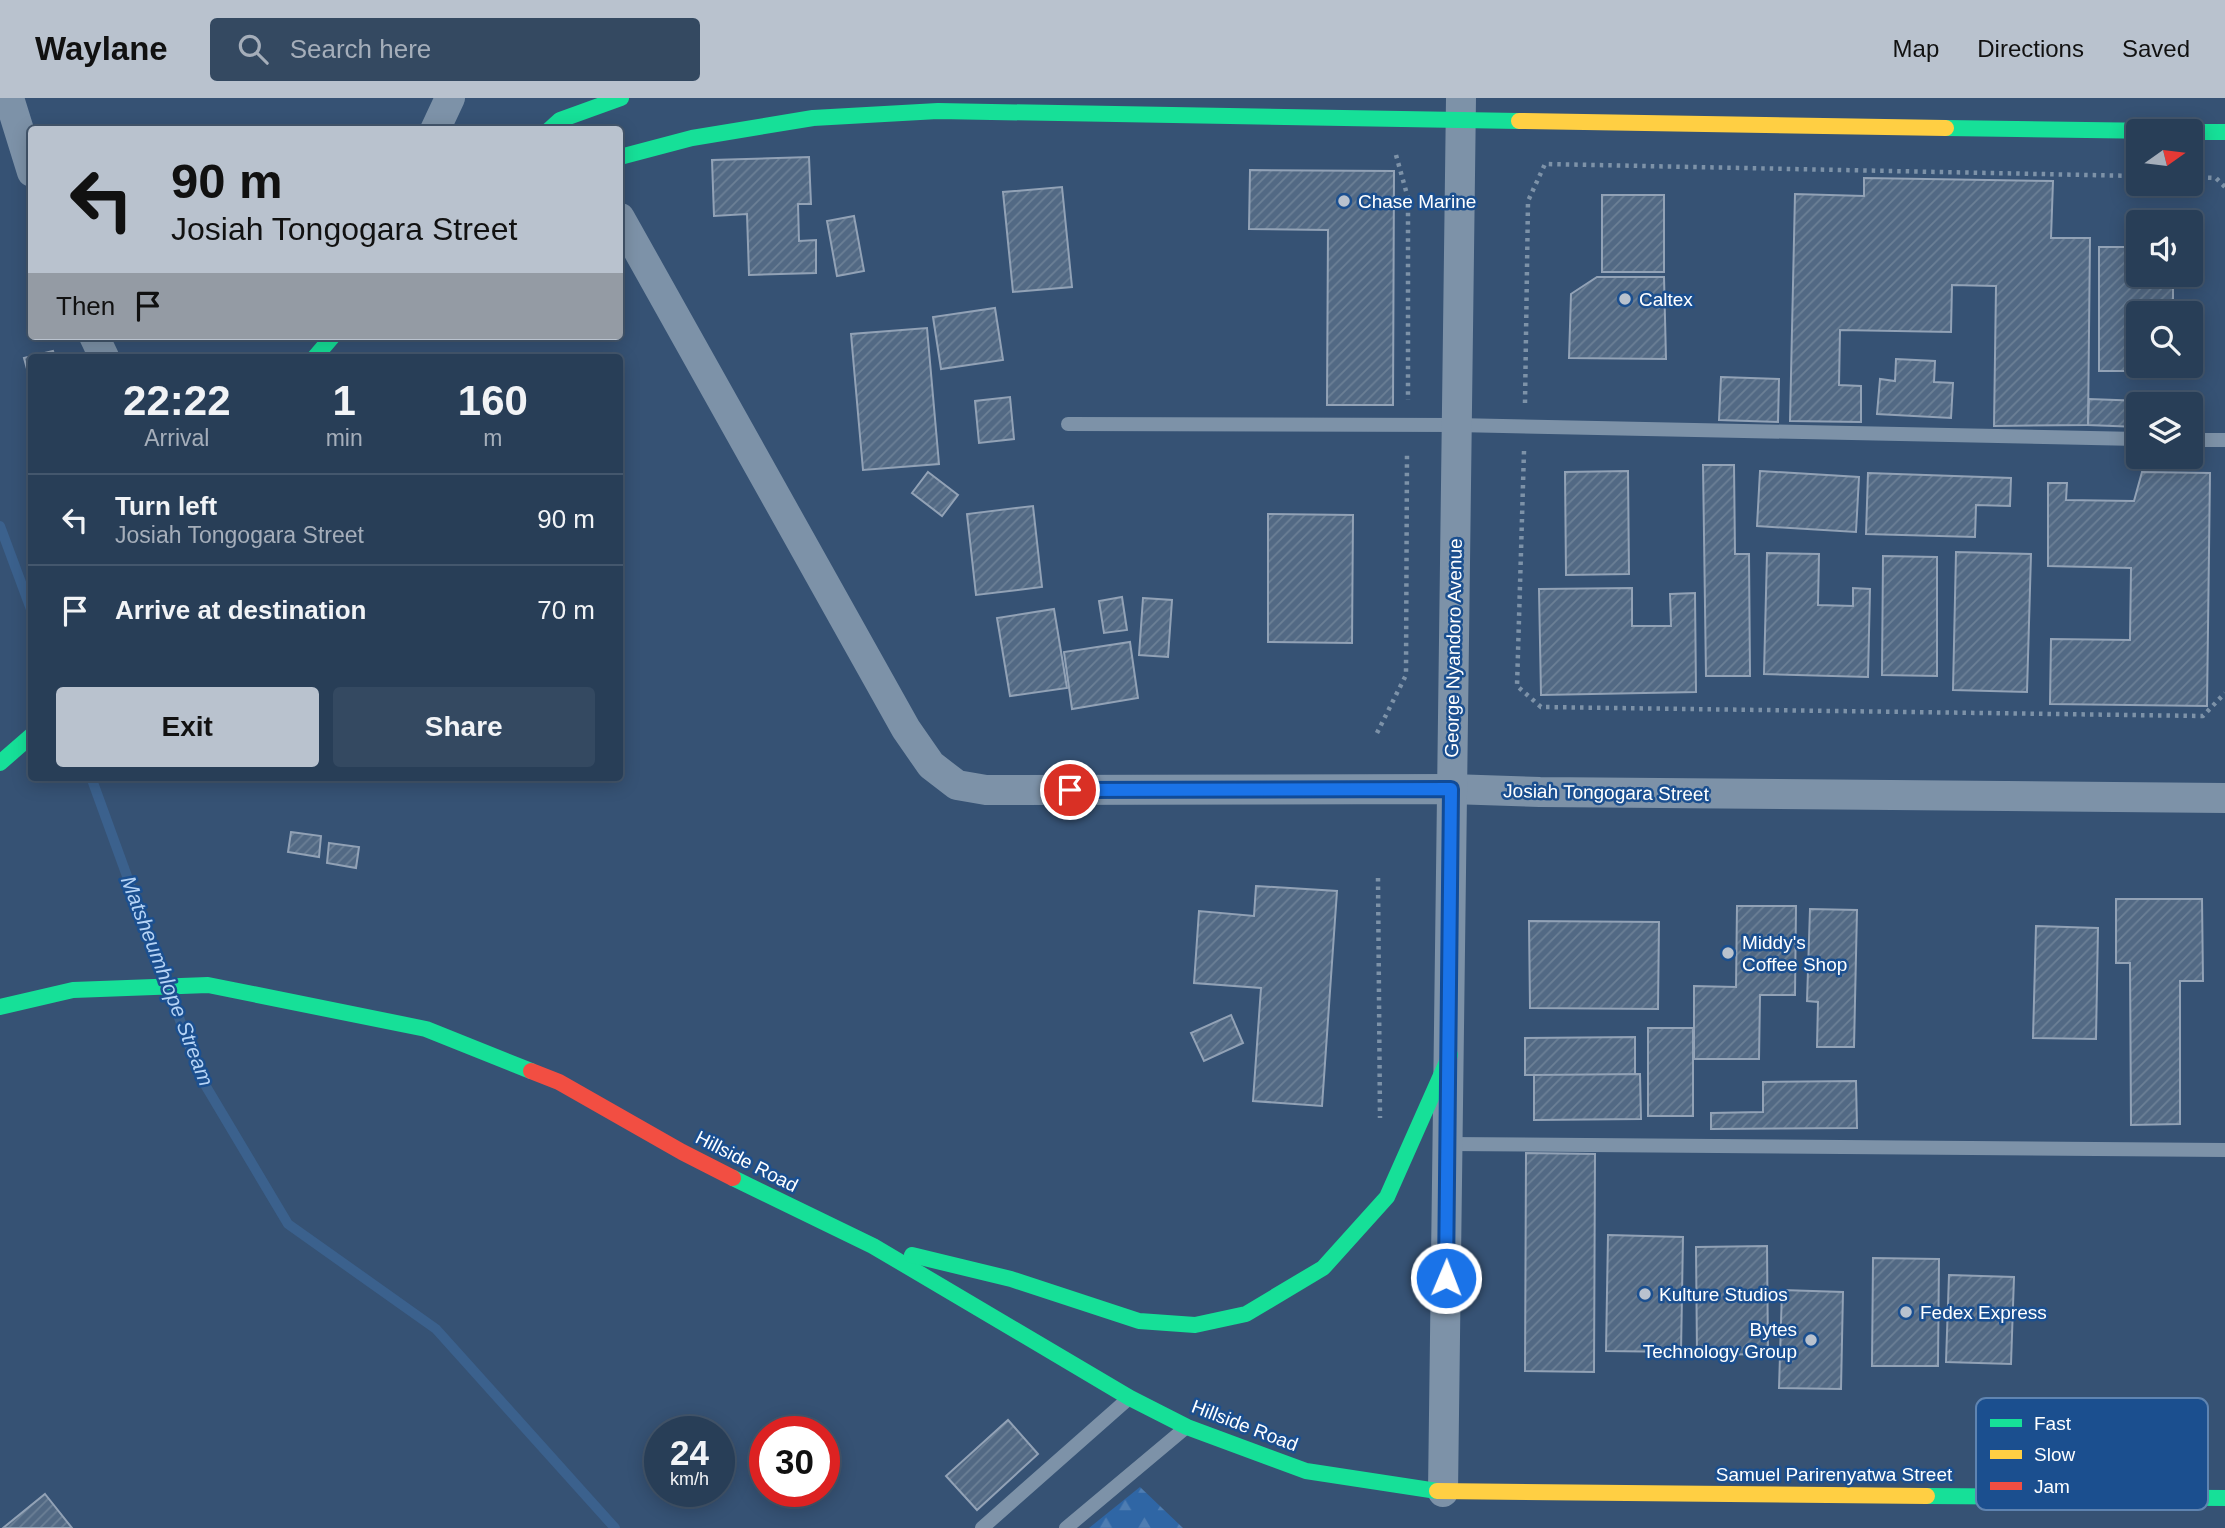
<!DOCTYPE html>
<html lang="en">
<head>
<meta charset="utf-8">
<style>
  body { margin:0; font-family:Helvetica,sans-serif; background:#344961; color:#f1f3f6; height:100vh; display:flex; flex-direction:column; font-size:26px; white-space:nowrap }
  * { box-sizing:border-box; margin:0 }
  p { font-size:23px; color:#a5aeba }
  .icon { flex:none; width:38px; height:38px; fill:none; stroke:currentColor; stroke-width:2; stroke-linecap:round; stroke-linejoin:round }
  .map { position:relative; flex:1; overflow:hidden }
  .side { position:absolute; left:28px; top:256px; width:595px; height:427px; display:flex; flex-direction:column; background:#283e57; border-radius:7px; box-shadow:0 4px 18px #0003,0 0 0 2px #44576d }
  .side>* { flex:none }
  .guide { position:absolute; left:28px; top:28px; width:595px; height:214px; border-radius:7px; box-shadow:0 4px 18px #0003,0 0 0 2px #44576d; background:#b9c2ce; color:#111; overflow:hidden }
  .needle { width:46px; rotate:76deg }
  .tools { position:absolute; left:2126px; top:21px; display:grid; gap:14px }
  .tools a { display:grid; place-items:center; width:77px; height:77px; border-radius:7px; background:#283e57; box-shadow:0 4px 18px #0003,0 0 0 2px #44576d; font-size:35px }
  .speed { position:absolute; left:644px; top:1318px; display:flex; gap:14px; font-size:35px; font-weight:700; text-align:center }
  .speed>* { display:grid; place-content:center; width:91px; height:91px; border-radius:50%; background:#283e57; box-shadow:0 4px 18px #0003,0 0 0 2px #44576d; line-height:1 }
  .speed small { font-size:18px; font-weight:400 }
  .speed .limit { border:10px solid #d22; background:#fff; color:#111 }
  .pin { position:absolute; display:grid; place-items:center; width:60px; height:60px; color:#fff; margin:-30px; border:4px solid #fff; border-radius:50%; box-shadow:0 2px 7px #0007 }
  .me { position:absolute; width:77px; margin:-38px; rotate:1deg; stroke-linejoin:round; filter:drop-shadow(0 0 5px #0008) }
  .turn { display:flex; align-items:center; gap:24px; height:147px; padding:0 28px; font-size:32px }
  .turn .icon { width:91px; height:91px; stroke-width:2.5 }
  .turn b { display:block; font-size:49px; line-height:60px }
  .then { display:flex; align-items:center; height:66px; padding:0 28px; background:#0003; gap:14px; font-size:26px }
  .eta { display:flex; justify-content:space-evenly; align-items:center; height:119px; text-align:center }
  .eta b { font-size:42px; font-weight:700; line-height:49px }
  .button { display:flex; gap:14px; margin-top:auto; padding:14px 28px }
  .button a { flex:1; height:80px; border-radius:7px; background:#b9c2ce; color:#111; font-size:28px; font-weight:700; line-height:80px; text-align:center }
  .button a+a { background:#344961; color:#f1f3f6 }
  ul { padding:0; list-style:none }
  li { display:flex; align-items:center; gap:21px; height:91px; padding:0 28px; border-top:2px solid #44576d }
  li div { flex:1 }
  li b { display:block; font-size:26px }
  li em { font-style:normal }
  header { display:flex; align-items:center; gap:42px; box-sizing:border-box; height:98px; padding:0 35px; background:#b9c2ce; color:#111 }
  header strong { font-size:33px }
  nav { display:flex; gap:38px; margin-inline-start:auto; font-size:24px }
  .search { width:490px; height:63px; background:#344961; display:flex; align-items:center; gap:18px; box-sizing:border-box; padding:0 24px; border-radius:7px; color:#a5aeba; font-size:26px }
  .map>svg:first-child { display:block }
  .forest { fill:url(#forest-firs) }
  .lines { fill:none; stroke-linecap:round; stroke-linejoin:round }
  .stream { stroke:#3b618d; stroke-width:10 }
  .building { fill:url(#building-hatch); stroke:#92a2b6; stroke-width:2 }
  .path { stroke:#7d92a8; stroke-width:4.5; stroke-dasharray:3.5 5; stroke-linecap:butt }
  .lane { stroke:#7d92a8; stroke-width:14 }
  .street { stroke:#7d92a8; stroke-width:30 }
  .fast { stroke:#16e098; stroke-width:16 }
  .slow { stroke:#ffcf43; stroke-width:16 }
  .jam { stroke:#f24e42; stroke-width:16 }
  .route-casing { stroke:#114b97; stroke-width:18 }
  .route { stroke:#1a73e8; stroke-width:12 }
  .poi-dot { fill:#b9c2ce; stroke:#1b4f8f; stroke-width:2.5 }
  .labels { text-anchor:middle; stroke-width:5; stroke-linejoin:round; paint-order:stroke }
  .poi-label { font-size:19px; fill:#fff; stroke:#1b4f8f; text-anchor:start }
  .street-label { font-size:19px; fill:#fff; stroke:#1b4f8f }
  .water-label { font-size:21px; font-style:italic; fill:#b5d3f5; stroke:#1b4f8f }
  .key { fill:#1b4f8f; stroke:#5f84b1; stroke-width:2 }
  .key-label { font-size:19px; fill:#fff }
</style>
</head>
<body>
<header>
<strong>Waylane</strong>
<div class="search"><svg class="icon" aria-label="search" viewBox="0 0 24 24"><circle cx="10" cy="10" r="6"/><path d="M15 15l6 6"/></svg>Search here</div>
<nav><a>Map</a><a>Directions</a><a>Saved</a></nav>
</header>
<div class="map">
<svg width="2225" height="1430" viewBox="0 0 2225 1430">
  <defs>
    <pattern id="forest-firs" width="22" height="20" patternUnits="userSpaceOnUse" patternTransform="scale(1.75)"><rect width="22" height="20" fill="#2f66a5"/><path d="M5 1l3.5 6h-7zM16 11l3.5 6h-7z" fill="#4e7db2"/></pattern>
    <pattern id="building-hatch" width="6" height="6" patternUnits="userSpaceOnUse" patternTransform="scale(1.75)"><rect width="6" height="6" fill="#526984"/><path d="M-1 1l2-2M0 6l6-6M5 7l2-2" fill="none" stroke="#6c8096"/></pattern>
  </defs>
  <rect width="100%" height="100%" fill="#365274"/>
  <path class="forest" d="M1140,1389L1183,1430H1089Z"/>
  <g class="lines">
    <g class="stream">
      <path d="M0,428L32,514"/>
      <path d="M91,679L164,880"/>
      <path d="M170,895L201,980L288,1126L436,1231L615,1430"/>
    </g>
  </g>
  <g class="building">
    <path d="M809,59L811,106H798L799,143L816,142V175L749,177L747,116L714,118L712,62Z"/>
    <path d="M1250,72L1394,73L1393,307H1327L1328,132L1249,131Z"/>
    <path d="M1864,80L2053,83L2051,140H2090L2088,327L1994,328L1996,188L1952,187L1951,234L1840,232L1839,287L1861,288V324L1790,323L1795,96L1864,98Z"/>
    <path d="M1062,89L1072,189L1013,194L1003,94Z"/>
    <rect x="1602" y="97" width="62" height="77"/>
    <path d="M854,118L864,173L837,178L827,123Z"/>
    <path d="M2099,149H2138V177H2173V215H2138V268H2173V273H2099Z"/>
    <path d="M1597,179H1664L1666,261L1569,260L1571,196Z"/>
    <path d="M995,210L1003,262L941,271L933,219Z"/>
    <path d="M927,230L939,366L863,372L851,236Z"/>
    <path d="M53,253L55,259H32V289L24,260Z"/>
    <path d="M1896,261L1935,263L1934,284L1953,285L1951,320L1877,316L1880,281L1895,283Z"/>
    <path d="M1721,279L1779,281L1778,324L1719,322Z"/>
    <path d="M1010,299L1014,341L979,345L975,303Z"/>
    <path d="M2089,301L2170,304V306H2138V329L2088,327Z"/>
    <path d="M1703,367H1734L1735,456H1749L1750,578H1706Z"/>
    <path d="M1628,373L1629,476L1566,477L1565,374Z"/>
    <path d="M1760,373L1859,379L1856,434L1757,428Z"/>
    <path d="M928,374L958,397L942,418L912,395Z"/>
    <path d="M2142,374L2210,375L2207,608L2050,606L2051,541L2130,542L2131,470L2048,468V385H2067L2066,402L2134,403Z"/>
    <path d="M1868,375L2011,380L2010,408L1976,407L1975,439L1866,436Z"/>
    <path d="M1033,408L1042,489L976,497L967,416Z"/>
    <path d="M1268,416L1353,417L1352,545L1268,544Z"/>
    <path d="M1956,454L2031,456L2027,594L1953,592Z"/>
    <path d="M1767,455L1819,456L1818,507L1853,508V490L1870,491L1868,579L1764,576Z"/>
    <path d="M1883,458L1937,459V578L1882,577Z"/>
    <path d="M1632,490V528H1671L1670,496L1695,495L1696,594L1541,597L1539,491Z"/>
    <path d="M1122,499L1127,532L1104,535L1099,503Z"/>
    <path d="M1143,500L1172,502L1168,559L1139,557Z"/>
    <path d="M1054,511L1067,590L1010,598L997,520Z"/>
    <path d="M1130,544L1138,600L1072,611L1064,554Z"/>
    <path d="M291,734L321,738L319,759L288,754Z"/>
    <path d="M329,745L359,749L356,770L327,765Z"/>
    <path d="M1256,788L1337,793L1322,1008L1253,1003L1261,890L1194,885L1199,813L1254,818Z"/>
    <path d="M2116,801H2202L2203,883H2180V1026L2131,1027L2130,865H2116Z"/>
    <path d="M1737,808H1796L1795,897H1760L1759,961H1694V888L1736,889Z"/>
    <path d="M1810,811L1857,812L1854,949H1817L1818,904L1807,903Z"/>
    <path d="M1529,823L1659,824L1658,911L1530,910Z"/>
    <path d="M2036,828L2098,830L2096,941L2033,940Z"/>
    <path d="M1231,917L1243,945L1204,963L1191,935Z"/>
    <rect x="1648" y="930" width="45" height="88"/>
    <path d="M1635,939V977H1525V940Z"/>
    <path d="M1640,976L1641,1021L1534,1022V977Z"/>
    <path d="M1856,983L1857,1030L1711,1031V1015L1763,1014V984Z"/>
    <path d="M1526,1055L1595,1056L1594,1274L1525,1273Z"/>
    <path d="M1608,1137L1683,1139L1681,1254L1606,1253Z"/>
    <path d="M1767,1148L1768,1256L1697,1257L1696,1149Z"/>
    <path d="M1873,1160L1939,1161L1938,1268H1872Z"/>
    <path d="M1949,1177L2014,1179L2011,1266L1946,1264Z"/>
    <path d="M1782,1192L1843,1194L1841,1291L1779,1290Z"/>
    <path d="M1008,1322L1038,1356L977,1412L946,1378Z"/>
    <path d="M45,1396L72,1430H3Z"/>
  </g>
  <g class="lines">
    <g class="path">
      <path d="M1396,57L1408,100V302"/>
      <path d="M2191,79L2216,80L2225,89"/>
      <path d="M1525,305L1528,103L1545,66L2138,78"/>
      <path d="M1524,353L1517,588L1541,609L2203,618L2225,595"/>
      <path d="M1377,635L1406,577L1407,353"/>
      <path d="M1378,780L1380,1020"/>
    </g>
    <g class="lane">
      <path d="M1068,326L1456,327L2138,341"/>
      <path d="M2191,342H2225"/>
      <path d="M1448,1046L2225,1052"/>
      <path d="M982,1430L1128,1301"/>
      <path d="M1066,1430L1183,1332"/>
    </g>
    <g class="street">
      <path d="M9,0L32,74"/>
      <path d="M435,32L450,0"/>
      <path d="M620,120L906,631L931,667L957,687L986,692L1451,691L1540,694L2225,700"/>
      <path d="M94,238L104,259"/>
      <path d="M1443,1394L1461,0"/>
    </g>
    <g class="fast">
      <path d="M1946,30L2159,33"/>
      <path d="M549,32L560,22L621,0"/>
      <path d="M2191,34H2225"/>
      <path d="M620,59L692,40L813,20L938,13L1519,23"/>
      <path d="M315,259L333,238"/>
      <path d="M0,665L32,637"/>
      <path d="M0,909L73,892L208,887L426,931L531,973"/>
      <path d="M733,1080L873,1148L1130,1300L1187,1329L1306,1373L1437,1393"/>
      <path d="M912,1157L1011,1181L1139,1223L1195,1227L1246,1216L1323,1170L1387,1099L1450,957"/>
      <path d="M1927,1398L2225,1400"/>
    </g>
    <g class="slow">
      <path d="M1519,23L1946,30"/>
      <path d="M1437,1393L1927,1398"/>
    </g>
    <path class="jam" d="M531,973L559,984L682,1054L733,1080"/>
  </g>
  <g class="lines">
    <defs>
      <path id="route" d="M1070,692L1451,691L1446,1180"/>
    </defs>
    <use href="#route" class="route-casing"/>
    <use href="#route" class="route"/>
  </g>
  <g class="poi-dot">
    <circle cx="1344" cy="103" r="7"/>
    <circle cx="1625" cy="201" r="7"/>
    <circle cx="1728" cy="855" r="7"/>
    <circle cx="1645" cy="1196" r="7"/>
    <circle cx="1906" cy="1214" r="7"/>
    <circle cx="1811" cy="1242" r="7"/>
  </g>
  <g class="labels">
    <g class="poi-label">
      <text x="1358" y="110">Chase Marine</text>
      <text x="1639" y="208">Caltex</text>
      <text x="1742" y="851">Middy's<tspan x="1742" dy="22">Coffee Shop</tspan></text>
      <text x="1659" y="1203">Kulture Studios</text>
      <text x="1920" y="1221">Fedex Express</text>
      <text x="1797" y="1238" text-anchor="end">Bytes<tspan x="1797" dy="22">Technology Group</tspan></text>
    </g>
    <g class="street-label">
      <text transform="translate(1453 550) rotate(-89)" y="7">George Nyandoro Avenue</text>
      <text transform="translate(1606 694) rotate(1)" y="7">Josiah Tongogara Street</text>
      <text transform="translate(747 1063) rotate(27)" y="7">Hillside Road</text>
      <text transform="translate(1245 1327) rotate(21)" y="7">Hillside Road</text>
      <text x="1834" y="1383">Samuel Parirenyatwa Street</text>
    </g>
    <g class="water-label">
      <text transform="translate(167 883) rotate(69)" y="7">Matsheumhlope Stream</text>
    </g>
  </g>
  <rect x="1976" y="1300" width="232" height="112" rx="10" class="key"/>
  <rect x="1990" y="1321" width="32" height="8" fill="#16e098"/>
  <rect x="1990" y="1352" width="32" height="9" fill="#ffcf43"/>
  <rect x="1990" y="1384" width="32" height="8" fill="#f24e42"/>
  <g class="key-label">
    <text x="2034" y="1332">Fast</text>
    <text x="2034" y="1363">Slow</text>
    <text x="2034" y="1395">Jam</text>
  </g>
</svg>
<div class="tools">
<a><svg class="needle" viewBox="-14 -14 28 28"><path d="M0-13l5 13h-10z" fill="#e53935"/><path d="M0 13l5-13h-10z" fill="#a5aeba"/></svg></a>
<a><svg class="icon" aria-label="sound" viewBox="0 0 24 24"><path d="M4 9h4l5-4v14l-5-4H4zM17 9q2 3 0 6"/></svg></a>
<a><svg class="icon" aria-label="search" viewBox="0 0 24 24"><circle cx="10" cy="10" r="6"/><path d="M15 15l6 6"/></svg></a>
<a><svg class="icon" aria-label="layers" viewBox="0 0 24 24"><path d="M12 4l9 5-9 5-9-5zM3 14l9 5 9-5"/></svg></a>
</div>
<div class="speed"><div>24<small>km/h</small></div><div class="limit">30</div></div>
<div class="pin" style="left:1070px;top:692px;background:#d93025"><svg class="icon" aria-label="arrive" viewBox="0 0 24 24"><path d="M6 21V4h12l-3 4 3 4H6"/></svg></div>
<svg class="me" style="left:1446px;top:1180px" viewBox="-20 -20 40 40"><circle r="17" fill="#1a73e8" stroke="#fff" stroke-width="3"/><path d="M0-11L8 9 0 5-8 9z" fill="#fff"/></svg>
<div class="guide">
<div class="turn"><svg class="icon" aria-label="left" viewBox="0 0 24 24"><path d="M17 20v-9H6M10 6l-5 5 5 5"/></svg><div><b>90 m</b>Josiah Tongogara Street</div></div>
<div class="then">Then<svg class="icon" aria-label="arrive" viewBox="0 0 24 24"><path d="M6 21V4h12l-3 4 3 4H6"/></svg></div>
</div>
<section class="side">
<div class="eta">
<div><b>22:22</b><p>Arrival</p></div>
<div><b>1</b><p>min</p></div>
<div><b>160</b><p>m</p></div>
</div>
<ul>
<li><svg class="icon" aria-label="left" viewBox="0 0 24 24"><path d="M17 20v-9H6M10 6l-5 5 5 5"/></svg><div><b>Turn left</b><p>Josiah Tongogara Street</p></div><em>90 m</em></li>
<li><svg class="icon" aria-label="arrive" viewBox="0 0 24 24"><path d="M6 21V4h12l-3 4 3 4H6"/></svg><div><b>Arrive at destination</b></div><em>70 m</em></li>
</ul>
<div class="button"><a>Exit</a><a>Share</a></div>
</section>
</div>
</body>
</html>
